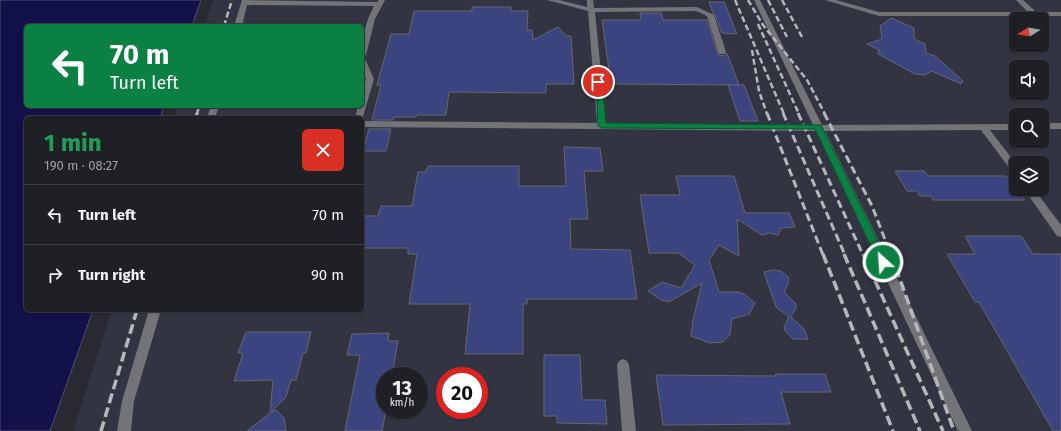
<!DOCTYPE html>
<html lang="en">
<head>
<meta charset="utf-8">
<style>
  body { margin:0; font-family:"Fira Sans",sans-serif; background:#2c2d32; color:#f1f3f6; height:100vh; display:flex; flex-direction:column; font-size:15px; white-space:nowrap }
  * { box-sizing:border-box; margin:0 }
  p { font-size:13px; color:#a1a3a7 }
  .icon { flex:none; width:22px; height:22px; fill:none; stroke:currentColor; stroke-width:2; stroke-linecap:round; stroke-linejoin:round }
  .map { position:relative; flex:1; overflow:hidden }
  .drawer { position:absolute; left:24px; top:116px; width:340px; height:196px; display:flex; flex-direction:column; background:#1f2025; border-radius:6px; box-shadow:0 1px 3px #0004,0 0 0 1px #3c3e42 }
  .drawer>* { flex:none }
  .hud { position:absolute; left:24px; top:24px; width:340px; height:84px; border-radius:6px; box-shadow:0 1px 3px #0004,0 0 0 1px #3c3e42; background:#0b8043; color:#fff; overflow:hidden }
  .needle { width:26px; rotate:259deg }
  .buttons { position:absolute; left:1009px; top:12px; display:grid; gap:8px }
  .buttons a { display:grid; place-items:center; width:40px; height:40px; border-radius:6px; background:#1f2025; box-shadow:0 1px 3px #0004,0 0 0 1px #3c3e42; font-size:20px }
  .speed { position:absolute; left:376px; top:367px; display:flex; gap:8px; font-size:20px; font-weight:700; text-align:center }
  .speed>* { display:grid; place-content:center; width:52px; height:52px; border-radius:50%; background:#1f2025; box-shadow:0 1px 3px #0004,0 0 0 1px #3c3e42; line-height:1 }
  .speed small { font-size:10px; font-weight:400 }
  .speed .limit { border:6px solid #d22; background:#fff; color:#111 }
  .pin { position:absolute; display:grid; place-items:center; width:34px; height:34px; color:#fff; margin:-17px; border:2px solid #fff; border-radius:50%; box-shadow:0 1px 4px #0007 }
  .me { position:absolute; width:44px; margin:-22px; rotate:334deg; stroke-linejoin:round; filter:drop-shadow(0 0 3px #0008) }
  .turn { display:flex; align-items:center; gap:14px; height:84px; padding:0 20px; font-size:18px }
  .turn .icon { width:52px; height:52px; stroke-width:2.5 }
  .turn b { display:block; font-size:28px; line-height:34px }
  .round { display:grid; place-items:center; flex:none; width:42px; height:42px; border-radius:6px; background:#2c2d32 }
  .summary { display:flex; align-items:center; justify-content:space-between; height:68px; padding:0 20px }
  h1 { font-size:24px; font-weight:700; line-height:30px; color:#1e9e55 }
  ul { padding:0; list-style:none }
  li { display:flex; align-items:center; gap:12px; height:60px; padding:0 20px; border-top:1px solid #3c3e42 }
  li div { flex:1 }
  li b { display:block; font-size:15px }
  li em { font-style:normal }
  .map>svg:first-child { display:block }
  .built { fill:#323541; fill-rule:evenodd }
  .water { fill:#131149; stroke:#504e77 }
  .building { fill:#3c4480; stroke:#64666e }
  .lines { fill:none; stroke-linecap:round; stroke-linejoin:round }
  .minor { fill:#737478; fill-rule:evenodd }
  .rail-far2 { stroke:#b6b7bc; stroke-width:2.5; stroke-dasharray:6 3; stroke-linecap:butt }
  .rail-far1 { stroke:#b6b7bc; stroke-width:3; stroke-dasharray:8 4; stroke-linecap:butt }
  .rail { stroke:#b6b7bc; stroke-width:3.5; stroke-dasharray:10 4.5; stroke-linecap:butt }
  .route { fill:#0b8043; stroke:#07532c }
</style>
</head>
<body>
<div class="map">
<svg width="1061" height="431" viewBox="0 0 1061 431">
  <rect width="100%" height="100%" fill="#292a31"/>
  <path class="built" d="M213,0H1061V431H73L112,310H362V118H174L178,106H362V26H204ZM1016,19H1042V45H1016ZM1016,67H1042V93H1016ZM1016,115H1042V141H1016ZM1016,163H1042V189H1016ZM385,376H419V410H385ZM445,376H479V410H445Z"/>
  <path class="water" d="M0,0H201L192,26H26V106H164L160,118H26V310H93L50,431H0Z"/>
  <g class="building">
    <path d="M709,2H724L737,34L722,33L715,15L713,13Z"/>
    <path d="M472,7H511V11H528L527,30H532L533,40L558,27L566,36H571L574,84H546V93L449,92L446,115H417L416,117H394L393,120H372L381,85H377L391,34H409L414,11H472Z"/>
    <path d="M640,13H661L663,20H707L718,55L725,56L727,53L739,85L611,84L602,20H641Z"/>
    <path d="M891,18L914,28V39L925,44L926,53L935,56L963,81L961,84L932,71L925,75L915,74L878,54L879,50L867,44L882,39L880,26Z"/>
    <path d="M728,85H744L758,121H740Z"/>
    <path d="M369,129H391L386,151H363Z"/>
    <path d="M564,147L600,148L603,171H584L588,219H570L571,249L630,250L637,299H527V304H523V354H465L470,304H409L417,254H408V248H362L363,216H378L381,206H412L418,172H426L428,166H519V186H566Z"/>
    <path d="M895,171H924L928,176H1006L1025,200H933L931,196H920L917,191H907Z"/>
    <path d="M676,176H734L745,213H789L795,227L781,228L778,235L769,233L762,235L737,219L739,256L719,245L709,260L719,292H738L744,294L755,303L749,314L732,319L730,335L722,342L710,343L691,336L693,320L702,283L669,302L661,300L648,291L662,282L681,288L695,265L678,253H649L640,195H680Z"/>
    <path d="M965,236H1021L1033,254H1061V431H1053L979,302H975L947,254H975Z"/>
    <path d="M773,270L781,271L788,277L789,282L784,292L796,304V308L791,317L804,329L808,339H793L785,331L784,327L789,317L776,307L764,272Z"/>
    <path d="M246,332H311L306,353H303L296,380H291L286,397L271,412L276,410L284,418L286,431H247L270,413L273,380L234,381L243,353H238Z"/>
    <path d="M389,333L388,341H398L392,376H385V416L382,431H345L360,355H347L352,334Z"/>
    <path d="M544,355H580L582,400H605L607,424L557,423V416H544Z"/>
    <path d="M775,374H825L831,392H781L790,424L663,425L656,375L776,376Z"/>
  </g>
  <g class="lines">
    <g class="minor">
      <path d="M242,0L377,2L379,0H385L375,19L366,55L362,57C362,39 365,23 374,6L247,5L242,26H234Z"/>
      <path d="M547,0H559L587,7V0H593L594,8L697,7L714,15L726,52L725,54H719L718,52L707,16L696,11L595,12L606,123L813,125L754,0H760L822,125L1016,124V130H990L1016,164V174L1013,173L981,130L825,131L972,431H958L816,131L362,127V121L597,123L588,11Z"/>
      <path d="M825,0H836L879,12H1028L1016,0H1023L1036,12H1061V16H879Z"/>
      <path d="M362,59L366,61L374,79L362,120V118H355L358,106H362V93L366,79L362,70Z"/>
      <path d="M211,106H219L215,118H207Z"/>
      <rect x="1042" y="123" width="19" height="6"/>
      <path d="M1024,189H1034L1061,225V237L1057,236Z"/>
      <path d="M149,310H161L134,401L131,431H117L122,401Z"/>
      <path d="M623,359L627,361L629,365L636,431H622L617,365L619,361Z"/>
    </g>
    <g class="rail-far2">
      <path d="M735,0L784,114"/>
      <path d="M748,0L763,25L807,80L825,114"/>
      <path d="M768,0L787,37"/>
      <path d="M782,0L802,37"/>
      <path d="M758,24L799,114"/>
      <path d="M224,26L232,0"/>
      <path d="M752,50L759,91L767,114"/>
      <path d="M197,114L199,106"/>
    </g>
    <g class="rail-far1">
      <path d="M767,113L823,255"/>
      <path d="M783,113L845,255"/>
      <path d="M798,113L863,255"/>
      <path d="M824,113L872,206L891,255"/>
      <path d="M196,118L197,113"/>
    </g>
    <g class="rail">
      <path d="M823,254L893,431"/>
      <path d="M844,254L920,431"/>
      <path d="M863,254L943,431"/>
      <path d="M891,254L954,431"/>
      <path d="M101,431L137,310"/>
    </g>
  </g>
  <path class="route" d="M596,81L602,82L606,123L821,125L888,262L887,265H880L815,129L602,128L598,126Z"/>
</svg>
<div class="buttons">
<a><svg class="needle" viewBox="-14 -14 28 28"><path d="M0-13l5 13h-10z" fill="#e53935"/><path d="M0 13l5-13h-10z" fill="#a1a3a7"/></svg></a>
<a><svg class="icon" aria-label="sound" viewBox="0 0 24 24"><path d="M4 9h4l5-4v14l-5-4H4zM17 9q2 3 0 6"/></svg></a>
<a><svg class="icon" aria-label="search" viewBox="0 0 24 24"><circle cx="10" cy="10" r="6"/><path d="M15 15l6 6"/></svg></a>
<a><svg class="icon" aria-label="layers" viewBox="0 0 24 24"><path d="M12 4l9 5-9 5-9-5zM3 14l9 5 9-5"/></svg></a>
</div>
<div class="speed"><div>13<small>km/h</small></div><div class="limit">20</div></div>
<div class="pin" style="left:598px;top:82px;background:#d93025"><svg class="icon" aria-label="arrive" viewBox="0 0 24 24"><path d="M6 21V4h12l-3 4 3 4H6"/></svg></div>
<svg class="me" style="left:883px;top:262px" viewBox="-20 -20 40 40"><circle r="17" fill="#0b8043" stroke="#fff" stroke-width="3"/><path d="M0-11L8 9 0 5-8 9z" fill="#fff"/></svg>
<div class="hud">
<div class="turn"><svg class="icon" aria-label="left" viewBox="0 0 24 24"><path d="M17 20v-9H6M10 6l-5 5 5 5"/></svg><div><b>70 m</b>Turn left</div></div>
</div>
<section class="drawer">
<div class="summary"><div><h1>1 min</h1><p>190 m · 08:27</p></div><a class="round" style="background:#d93025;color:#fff"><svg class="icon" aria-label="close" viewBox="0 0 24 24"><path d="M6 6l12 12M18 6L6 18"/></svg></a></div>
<ul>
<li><svg class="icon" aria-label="left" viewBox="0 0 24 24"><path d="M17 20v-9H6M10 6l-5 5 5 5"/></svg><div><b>Turn left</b></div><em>70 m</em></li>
<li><svg class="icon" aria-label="right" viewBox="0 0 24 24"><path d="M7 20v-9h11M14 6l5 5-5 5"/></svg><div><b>Turn right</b></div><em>90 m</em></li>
</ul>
</section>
</div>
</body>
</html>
